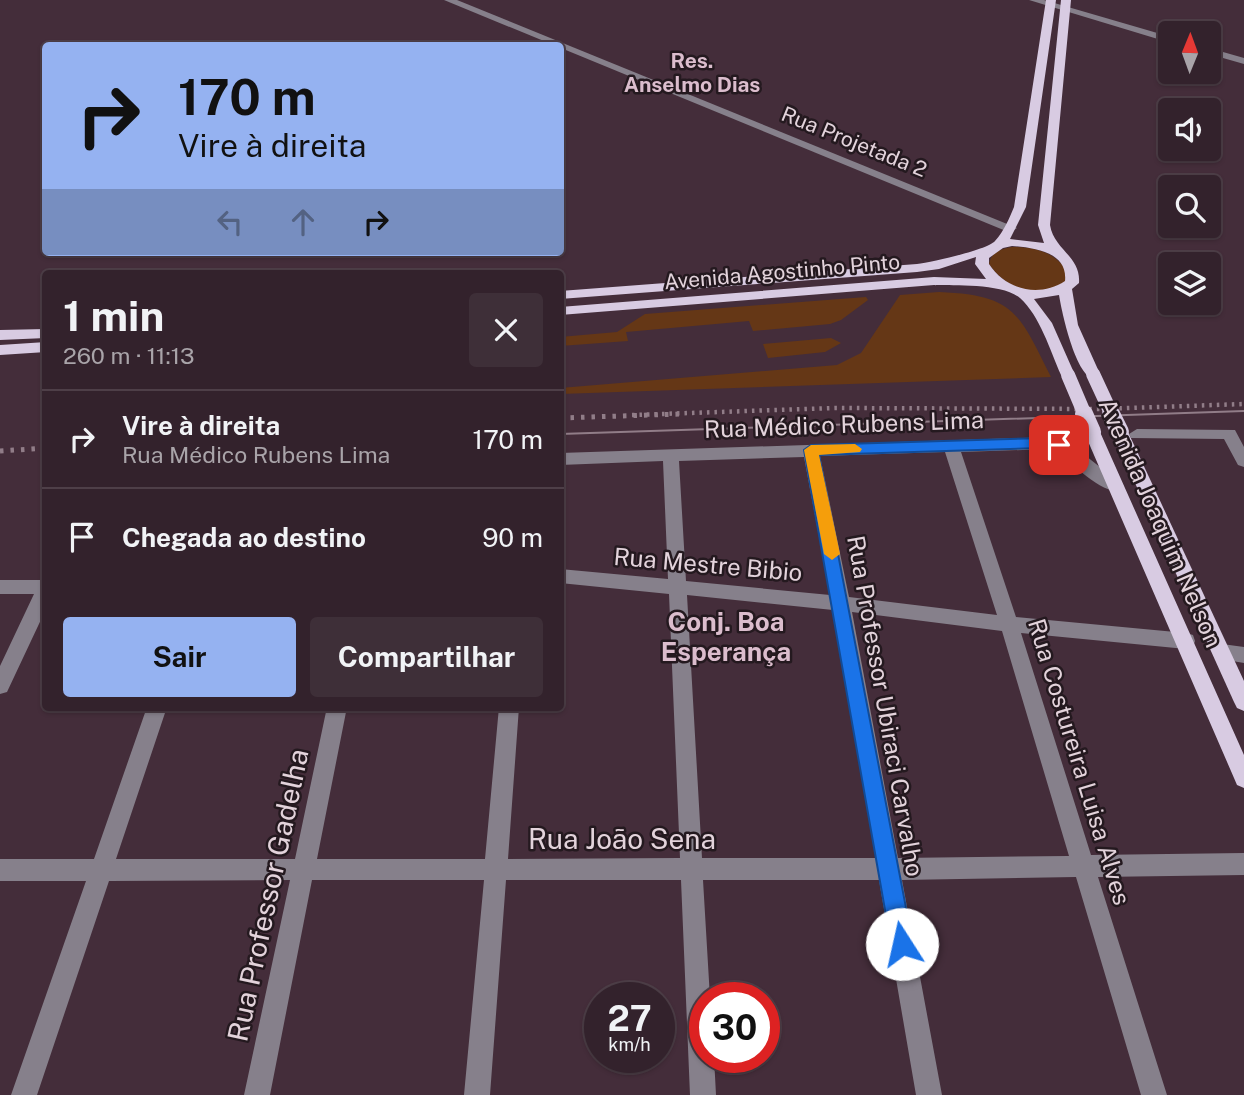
<!DOCTYPE html>
<html lang="pt">
<head>
<meta charset="utf-8">
<style>
  body { margin:0; font-family:"Public Sans",sans-serif; background:#3e2f38; color:#f1f3f6; height:100vh; display:flex; flex-direction:column; font-size:26px; white-space:nowrap }
  * { box-sizing:border-box; margin:0 }
  p { font-size:23px; color:#a9a4a9 }
  .icon { flex:none; width:38px; height:38px; fill:none; stroke:currentColor; stroke-width:2; stroke-linecap:round; stroke-linejoin:round }
  .map { position:relative; flex:1; overflow:hidden }
  .panel { position:absolute; left:42px; top:270px; width:522px; height:441px; display:flex; flex-direction:column; background:#33222c; border-radius:7px; box-shadow:0 2px 5px #0004,0 0 0 2px #4e3f48 }
  .panel>* { flex:none }
  .banner { position:absolute; left:42px; top:42px; width:522px; height:214px; border-radius:7px; box-shadow:0 2px 5px #0004,0 0 0 2px #4e3f48; background:#95b2f1; color:#111; overflow:hidden }
  .needle { width:46px; rotate:1deg }
  .tools { position:absolute; left:1158px; top:21px; display:grid; gap:14px }
  .tools a { display:grid; place-items:center; width:63px; height:63px; border-radius:7px; background:#33222c; box-shadow:0 2px 5px #0004,0 0 0 2px #4e3f48; font-size:35px }
  .speed { position:absolute; left:584px; top:982px; display:flex; gap:14px; font-size:35px; font-weight:700; text-align:center }
  .speed>* { display:grid; place-content:center; width:91px; height:91px; border-radius:50%; background:#33222c; box-shadow:0 2px 5px #0004,0 0 0 2px #4e3f48; line-height:1 }
  .speed small { font-size:18px; font-weight:400 }
  .speed .limit { border:10px solid #d22; background:#fff; color:#111 }
  .pin { position:absolute; display:grid; place-items:center; width:60px; height:60px; color:#fff; margin:-30px; border-radius:14px; box-shadow:0 4px 10px #0006 }
  .me { position:absolute; width:77px; margin:-38px; rotate:350deg; stroke-linejoin:round; filter:drop-shadow(0 0 5px #0008) }
  .turn { display:flex; align-items:center; gap:24px; height:147px; padding:0 21px; font-size:32px }
  .turn .icon { width:91px; height:91px; stroke-width:2.5 }
  .turn b { display:block; font-size:49px; line-height:60px }
  .lanes { display:flex; align-items:center; height:66px; padding:0 21px; background:#0003; justify-content:center; gap:35px; direction:ltr }
  .lanes .off { opacity:.35 }
  .round { display:grid; place-items:center; flex:none; width:74px; height:74px; border-radius:7px; background:#3e2f38 }
  .head { display:flex; align-items:center; justify-content:space-between; height:119px; padding:0 21px }
  h1 { font-size:42px; font-weight:700; line-height:52px }
  .primary-button { display:flex; gap:14px; margin-top:auto; padding:14px 21px }
  .primary-button a { flex:1; height:80px; border-radius:7px; background:#95b2f1; color:#111; font-size:28px; font-weight:700; line-height:80px; text-align:center }
  .primary-button a+a { background:#3e2f38; color:#f1f3f6 }
  ul { padding:0; list-style:none }
  li { display:flex; align-items:center; gap:21px; height:98px; padding:0 21px; border-top:2px solid #4e3f48 }
  li div { flex:1 }
  li b { display:block; font-size:26px }
  li em { font-style:normal }
  .map>svg:first-child { display:block }
  .green { fill:#653716 }
  .lines { fill:none; stroke-linecap:round; stroke-linejoin:round }
  .minor { fill:#86808b; fill-rule:evenodd }
  .major { fill:#d8cbe2; fill-rule:evenodd }
  .tram { stroke:#917d88; stroke-width:2 }
  .rail-far1 { stroke:#917d88; stroke-width:4.5; stroke-dasharray:2.5 5; stroke-linecap:butt }
  .rail { stroke:#917d88; stroke-width:5; stroke-dasharray:3.5 7; stroke-linecap:butt }
  .major-bridge-far1 { stroke:#d8cbe2; stroke-width:14 }
  .major-bridge { stroke:#d8cbe2; stroke-width:18 }
  .route { fill:#1a73e8; stroke:#114b97; stroke-width:2 }
  .slow { fill:#f59e0b }
  .labels { text-anchor:middle; stroke-width:5; stroke-linejoin:round; paint-order:stroke }
  .far-neighbourhood-label { font-size:21px; font-weight:bold; fill:#dbbdcd; stroke:#24191f }
  .far-street-label { font-size:21px; fill:#e3d3db; stroke:#24191f }
  .street-label { font-size:24px; fill:#e3d3db; stroke:#24191f }
  .neighbourhood-label { font-size:26px; font-weight:bold; fill:#dbbdcd; stroke:#24191f }
  .near-street-label { font-size:28px; fill:#e3d3db; stroke:#24191f }
</style>
</head>
<body>
<div class="map">
<svg width="1244" height="1095" viewBox="0 0 1244 1095">
  <rect width="100%" height="100%" fill="#442d3a"/>
  <g class="green">
    <path d="M1012,247C1035,247 1056,252 1068,273L1065,283C1036,299 1007,290 989,264C991,252 1001,249 1012,247Z"/>
    <path d="M939,292C1016,295 1019,314 1051,377L560,394V388L837,365L861,353L900,295Z"/>
    <path d="M866,297L868,300L841,320L830,324L753,331L749,321L626,332L628,341L560,346V337L617,332L645,314Z"/>
    <path d="M831,338L841,343L825,352L768,358L763,344Z"/>
  </g>
  <g class="lines">
    <g class="minor">
      <path d="M444,0H457L1017,228L1011,232L1006,231Z"/>
      <path d="M1029,0H1044L1171,37V43Z"/>
      <path d="M1209,48L1244,58V64L1209,54Z"/>
      <path d="M1137,429L1235,430L1244,447V467L1238,465L1224,439L1131,438L1129,434Z"/>
      <path d="M1051,437L1072,445L1124,486L1122,490C1100,497 1070,457 1050,449L961,452L1016,617L1186,633L1193,635L1195,641L1193,647L1186,649L1021,633L1091,855L1244,853V875L1098,877L1167,1095H1141L1076,877L902,880L942,1095H916L879,880H703L710,998H705V1057H714L716,1095H690L681,880H506L490,1095H464L484,880H312L270,1095H244L290,880L109,881L37,1095H11L86,881H0V859H94L147,707H167L116,859H295L327,707H347L317,859H485L499,707H519L508,859L680,858L669,594L560,583V569L668,579L663,461L560,465V453ZM945,452L997,615L849,597L820,456ZM804,457L830,595L686,581L679,461ZM687,595L833,610L876,858H702ZM852,612L1002,631L1069,856L898,858Z"/>
      <path d="M0,580H46V609L7,692L0,694V666L34,594H0Z"/>
      <path d="M1222,644L1244,647V663L1215,658L1212,652L1215,646Z"/>
    </g>
    <g class="major">
      <path d="M1046,0H1056L1026,207L1010,239L1044,243L1038,225L1061,0H1071L1050,225C1054,250 1081,256 1079,283L1072,289L1078,325L1100,374L1098,377L1093,379C1075,373 1062,313 1059,295L1034,299L1052,323L1075,375L1068,380L1061,375C1050,350 1040,316 1020,298C1002,283 956,286 934,285L560,315V307L934,277L986,279L975,264L976,257L939,269L917,272L560,299V291L917,264C932,262 987,250 995,241C1004,231 1009,219 1014,207ZM1012,246C1035,248 1068,252 1065,281C1039,298 1006,290 989,264V258L1003,248Z"/>
      <path d="M46,329V338L0,340V330Z"/>
      <path d="M46,342V352L0,355V345Z"/>
      <path d="M1092,427L1100,432L1244,755V788L1237,785L1234,778L1084,432Z"/>
      <path d="M1120,427L1128,432L1244,681V711L1237,708L1234,702L1112,432Z"/>
    </g>
    <path class="tram" d="M560,434L1244,411"/>
    <path class="rail-far1" d="M632,415L835,408L1099,409L1244,404"/>
    <g class="rail">
      <path d="M560,418L680,414"/>
      <path d="M0,451L46,448"/>
    </g>
    <g class="major-bridge-far1">
      <path d="M1093,374L1112,415"/>
      <path d="M1068,375L1085,415"/>
    </g>
    <g class="major-bridge">
      <path d="M1084,414L1092,432"/>
      <path d="M1111,414L1120,432"/>
    </g>
  </g>
  <path class="route" d="M1042,438L1064,442L1066,445L1059,450L1042,448L819,455L913,944L909,952L902,955L894,952L891,944L804,450L811,445Z"/>
  <path class="slow" d="M855,444L862,449L860,452L819,455L840,554L832,560L824,554L804,450L811,445Z"/>
  <g class="labels">
    <g class="far-neighbourhood-label">
      <text x="692" y="68">Res.<tspan x="692" dy="24">Anselmo Dias</tspan></text>
    </g>
    <g class="far-street-label">
      <text transform="translate(854 142) rotate(22)" y="7">Rua Projetada 2</text>
      <text transform="translate(782 272) rotate(-5)" y="7">Avenida Agostinho Pinto</text>
    </g>
    <g class="street-label">
      <text transform="translate(844 425) rotate(-2)" y="8">Rua Médico Rubens Lima</text>
      <text transform="translate(1160 523) rotate(66)" y="8">Avenida Joaquim Nelson</text>
      <text transform="translate(708 565) rotate(5)" y="8">Rua Mestre Bibio</text>
      <text transform="translate(885 706) rotate(80)" y="8">Rua Professor Ubiraci Carvalho</text>
      <text transform="translate(1079 762) rotate(73)" y="8">Rua Costureira Luisa Alves</text>
    </g>
    <g class="neighbourhood-label">
      <text x="726" y="631">Conj. Boa<tspan x="726" dy="30">Esperança</tspan></text>
    </g>
    <g class="near-street-label">
      <text x="622" y="849">Rua João Sena</text>
      <text transform="translate(268 895) rotate(-78)" y="10">Rua Professor Gadelha</text>
    </g>
  </g>
</svg>
<div class="tools">
<a><svg class="needle" viewBox="-14 -14 28 28"><path d="M0-13l5 13h-10z" fill="#e53935"/><path d="M0 13l5-13h-10z" fill="#a9a4a9"/></svg></a>
<a><svg class="icon" aria-label="sound" viewBox="0 0 24 24"><path d="M4 9h4l5-4v14l-5-4H4zM17 9q2 3 0 6"/></svg></a>
<a><svg class="icon" aria-label="search" viewBox="0 0 24 24"><circle cx="10" cy="10" r="6"/><path d="M15 15l6 6"/></svg></a>
<a><svg class="icon" aria-label="layers" viewBox="0 0 24 24"><path d="M12 4l9 5-9 5-9-5zM3 14l9 5 9-5"/></svg></a>
</div>
<div class="speed"><div>27<small>km/h</small></div><div class="limit">30</div></div>
<div class="pin" style="left:1059px;top:445px;background:#d93025"><svg class="icon" aria-label="arrive" viewBox="0 0 24 24"><path d="M6 21V4h12l-3 4 3 4H6"/></svg></div>
<svg class="me" style="left:902px;top:944px" viewBox="-20 -20 40 40"><circle r="19" fill="#fff"/><path d="M0-13L10 11 0 6-10 11z" fill="#1a73e8"/></svg>
<div class="banner">
<div class="turn"><svg class="icon" aria-label="right" viewBox="0 0 24 24"><path d="M7 20v-9h11M14 6l5 5-5 5"/></svg><div><b>170 m</b>Vire à direita</div></div>
<div class="lanes"><svg class="icon off" aria-label="left" viewBox="0 0 24 24"><path d="M17 20v-9H6M10 6l-5 5 5 5"/></svg><svg class="icon off" aria-label="ahead" viewBox="0 0 24 24"><path d="M12 20V5M6 11l6-6 6 6"/></svg><svg class="icon" aria-label="right" viewBox="0 0 24 24"><path d="M7 20v-9h11M14 6l5 5-5 5"/></svg></div>
</div>
<section class="panel">
<div class="head"><div><h1>1 min</h1><p>260 m · 11:13</p></div><a class="round"><svg class="icon" aria-label="close" viewBox="0 0 24 24"><path d="M6 6l12 12M18 6L6 18"/></svg></a></div>
<ul>
<li><svg class="icon" aria-label="right" viewBox="0 0 24 24"><path d="M7 20v-9h11M14 6l5 5-5 5"/></svg><div><b>Vire à direita</b><p>Rua Médico Rubens Lima</p></div><em>170 m</em></li>
<li><svg class="icon" aria-label="arrive" viewBox="0 0 24 24"><path d="M6 21V4h12l-3 4 3 4H6"/></svg><div><b>Chegada ao destino</b></div><em>90 m</em></li>
</ul>
<div class="primary-button"><a>Sair</a><a>Compartilhar</a></div>
</section>
</div>
</body>
</html>
